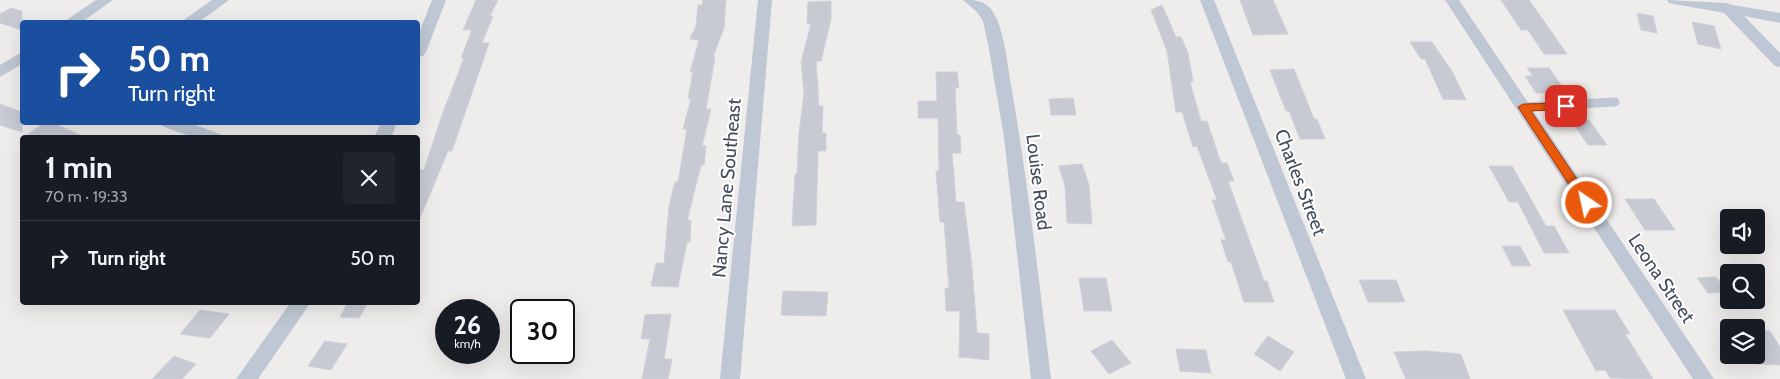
<!DOCTYPE html>
<html lang="en">
<head>
<meta charset="utf-8">
<style>
  body { margin:0; font-family:Cabin,sans-serif; background:#20242c; color:#f1f3f6; height:100vh; display:flex; flex-direction:column; font-size:19px; white-space:nowrap }
  * { box-sizing:border-box; margin:0 }
  p { font-size:16px; color:#9ea1a6 }
  .icon { flex:none; width:28px; height:28px; fill:none; stroke:currentColor; stroke-width:2; stroke-linecap:round; stroke-linejoin:round }
  .map { position:relative; flex:1; overflow:hidden }
  .drawer { position:absolute; left:20px; top:135px; width:400px; height:170px; display:flex; flex-direction:column; background:#171b24; border-radius:5px; box-shadow:0 5px 20px #0002 }
  .drawer>* { flex:none }
  .top-card { position:absolute; left:20px; top:20px; width:400px; height:105px; border-radius:5px; box-shadow:0 5px 20px #0002; background:#1a4fa0; color:#fff; overflow:hidden }
  .buttons { position:absolute; left:1720px; top:209px; display:grid; gap:10px }
  .buttons a { display:grid; place-items:center; width:45px; height:45px; border-radius:5px; background:#171b24; box-shadow:0 5px 20px #0002; font-size:25px }
  .speed { position:absolute; left:435px; top:299px; display:flex; gap:10px; font-size:25px; font-weight:700; text-align:center }
  .speed>* { display:grid; place-content:center; width:65px; height:65px; border-radius:50%; background:#171b24; box-shadow:0 5px 20px #0002; line-height:1 }
  .speed small { font-size:12px; font-weight:400 }
  .speed .limit { border:2px solid #111; border-radius:8px; background:#fff; color:#111 }
  .pin { position:absolute; display:grid; place-items:center; width:42px; height:42px; color:#fff; margin:-21px; border-radius:10px; box-shadow:0 2px 8px #0006 }
  .me { position:absolute; width:55px; margin:-28px; rotate:326deg; stroke-linejoin:round; filter:drop-shadow(0 0 4px #0008) }
  .turn { display:flex; align-items:center; gap:18px; height:105px; padding:0 25px; font-size:22px }
  .turn .icon { width:65px; height:65px; stroke-width:2.5 }
  .turn b { display:block; font-size:35px; line-height:42px }
  .round { display:grid; place-items:center; flex:none; width:52px; height:52px; border-radius:5px; background:#20242c }
  .summary { display:flex; align-items:center; justify-content:space-between; height:85px; padding:0 25px }
  h1 { font-size:30px; font-weight:700; line-height:38px }
  ul { padding:0; list-style:none }
  li { display:flex; align-items:center; gap:15px; height:75px; padding:0 25px; border-top:1px solid #363941 }
  li div { flex:1 }
  li b { display:block; font-size:19px }
  li em { font-style:normal }
  .map>svg:first-child { display:block }
  .building { fill:#c7cad3; stroke:#cfd1d9 }
  .lines { fill:none; stroke-linecap:round; stroke-linejoin:round }
  .lane { stroke:#bec7d3; stroke-width:9 }
  .street { fill:#bec7d3; fill-rule:evenodd }
  .route { fill:#ea580c; stroke:#983908 }
  .labels { text-anchor:middle; stroke-width:4; stroke-linejoin:round; paint-order:stroke }
  .street-label { font-size:19px; fill:#434e5b; stroke:#fff }
</style>
</head>
<body>
<div class="map">
<svg width="1780" height="379" viewBox="0 0 1780 379">
  <rect width="100%" height="100%" fill="#efecec"/>
  <g class="building">
    <path d="M476,0H498L490,16H493L482,43H489L452,151H448L418,223V170H424L442,115L464,58H461L472,30H463Z"/>
    <path d="M703,0H726L724,28L713,57H715L706,109H711L702,146H706L704,165H701L687,221L691,220L690,242H687L678,287L651,286L656,263H664L669,206L675,182H678L687,129H683L691,99H688L693,72H690L699,40L690,39L696,26L698,5H702Z"/>
    <path d="M1240,0H1273L1288,34L1253,35Z"/>
    <path d="M1501,0H1529L1567,54H1544L1528,30H1521Z"/>
    <path d="M831,1V19L821,61H816L819,106H823L822,133H826V151H818L816,225L792,226L795,174H797L799,134L804,93L801,62L811,24H807L808,2Z"/>
    <path d="M1162,5L1176,37H1181L1188,53L1193,82H1190L1201,121H1207L1221,163H1227L1234,181H1228L1264,281H1267L1274,302H1244L1231,262H1228L1221,240H1226L1212,200H1217L1197,146L1193,147L1182,112H1176L1167,51L1151,10Z"/>
    <path d="M11,8L22,11V30L0,23V14Z"/>
    <path d="M1637,13L1653,16L1657,33L1641,30Z"/>
    <path d="M1692,22L1714,26L1721,49L1698,44Z"/>
    <path d="M1410,42H1432L1453,73L1466,100L1443,99L1425,59H1421Z"/>
    <path d="M1527,68H1549L1567,93H1536L1525,76H1533Z"/>
    <path d="M1294,69L1314,119H1317L1325,139H1300L1289,111H1286L1270,70Z"/>
    <path d="M936,72H957L959,88H955L957,135H960L961,153H952L956,202H964L972,267L977,333L989,334V360L959,357L960,311H946L945,288H949L944,222H940L936,171H939L938,118H918V101H937Z"/>
    <path d="M1073,98L1076,115H1051L1049,99Z"/>
    <path d="M0,104L22,112V132L0,125Z"/>
    <path d="M1571,120H1589L1607,145H1588Z"/>
    <path d="M45,122H51L86,138H23Z"/>
    <path d="M1082,164L1089,185L1092,224L1067,223L1065,186L1059,166Z"/>
    <path d="M1489,166H1512L1546,226H1554L1569,253H1544L1518,202H1509Z"/>
    <path d="M1625,199H1654L1675,230H1645Z"/>
    <path d="M1502,246H1520L1531,266H1512Z"/>
    <path d="M1716,277L1728,292L1708,293L1697,278Z"/>
    <path d="M1079,278H1106L1112,311H1084Z"/>
    <path d="M1359,280H1396L1405,302H1368Z"/>
    <path d="M783,291L828,292L826,316L781,315Z"/>
    <path d="M348,302H368L359,318L340,317Z"/>
    <path d="M200,310L229,314L210,338L180,334Z"/>
    <path d="M1563,310H1615L1630,334H1625L1653,379L1610,378L1605,370L1596,371Z"/>
    <path d="M671,314L664,359H672L668,379H642L650,339H641L645,315Z"/>
    <path d="M1756,330L1770,331L1780,347V365L1756,364Z"/>
    <path d="M1268,336L1294,352L1280,371L1254,354Z"/>
    <path d="M1112,340L1131,363L1109,374L1091,351Z"/>
    <path d="M325,341L347,344L331,370L308,366Z"/>
    <path d="M1176,349L1206,350L1211,373L1180,371Z"/>
    <path d="M1425,351L1461,354L1470,379H1406L1394,352Z"/>
    <path d="M174,356L196,364L182,379H152Z"/>
  </g>
  <g class="lines">
    <path class="lane" d="M1523,107L1615,102"/>
    <g class="street">
      <path d="M96,0H113L82,22H66L68,19Z"/>
      <path d="M212,0H229L199,22H183L185,19Z"/>
      <path d="M432,0H446L426,52L423,56L418,57V35Z"/>
      <path d="M758,0H772L740,379H720Z"/>
      <path d="M963,0C972,0 981,0 988,6C1004,21 1007,63 1011,85C1028,182 1039,281 1051,379H1031L1004,137L988,44L983,21L977,12Z"/>
      <path d="M1200,0H1214L1366,379H1346Z"/>
      <path d="M1445,0H1459L1714,379H1693Z"/>
      <path d="M1667,0L1726,3L1733,5L1780,13V23L1744,16L1780,53V67L1775,66L1724,13L1674,4L1669,3Z"/>
      <path d="M22,52V64L0,77V65Z"/>
      <path d="M160,122H187L220,134L222,138H195L162,126Z"/>
      <path d="M381,122H397L391,138H374Z"/>
      <path d="M291,302H311L258,379H236Z"/>
    </g>
  </g>
  <path class="route" d="M1566,103L1569,104L1571,106L1569,109L1531,111L1591,200L1593,203L1591,206H1583L1518,107L1523,104Z"/>
  <g class="labels">
    <g class="street-label">
      <text transform="translate(1039 182) rotate(83)" y="7">Louise Road</text>
      <text transform="translate(1301 182) rotate(69)" y="7">Charles Street</text>
      <text transform="translate(726 188) rotate(-85)" y="7">Nancy Lane Southeast</text>
      <text transform="translate(1662 278) rotate(56)" y="7">Leona Street</text>
    </g>
  </g>
</svg>
<div class="buttons">
<a><svg class="icon" aria-label="sound" viewBox="0 0 24 24"><path d="M4 9h4l5-4v14l-5-4H4zM17 9q2 3 0 6"/></svg></a>
<a><svg class="icon" aria-label="search" viewBox="0 0 24 24"><circle cx="10" cy="10" r="6"/><path d="M15 15l6 6"/></svg></a>
<a><svg class="icon" aria-label="layers" viewBox="0 0 24 24"><path d="M12 4l9 5-9 5-9-5zM3 14l9 5 9-5"/></svg></a>
</div>
<div class="speed"><div>26<small>km/h</small></div><div class="limit">30</div></div>
<div class="pin" style="left:1566px;top:106px;background:#d93025"><svg class="icon" aria-label="arrive" viewBox="0 0 24 24"><path d="M6 21V4h12l-3 4 3 4H6"/></svg></div>
<svg class="me" style="left:1587px;top:203px" viewBox="-20 -20 40 40"><circle r="17" fill="#ea580c" stroke="#fff" stroke-width="3"/><path d="M0-11L8 9 0 5-8 9z" fill="#fff"/></svg>
<div class="top-card">
<div class="turn"><svg class="icon" aria-label="right" viewBox="0 0 24 24"><path d="M7 20v-9h11M14 6l5 5-5 5"/></svg><div><b>50 m</b>Turn right</div></div>
</div>
<section class="drawer">
<div class="summary"><div><h1>1 min</h1><p>70 m · 19:33</p></div><a class="round"><svg class="icon" aria-label="close" viewBox="0 0 24 24"><path d="M6 6l12 12M18 6L6 18"/></svg></a></div>
<ul>
<li><svg class="icon" aria-label="right" viewBox="0 0 24 24"><path d="M7 20v-9h11M14 6l5 5-5 5"/></svg><div><b>Turn right</b></div><em>50 m</em></li>
</ul>
</section>
</div>
</body>
</html>
